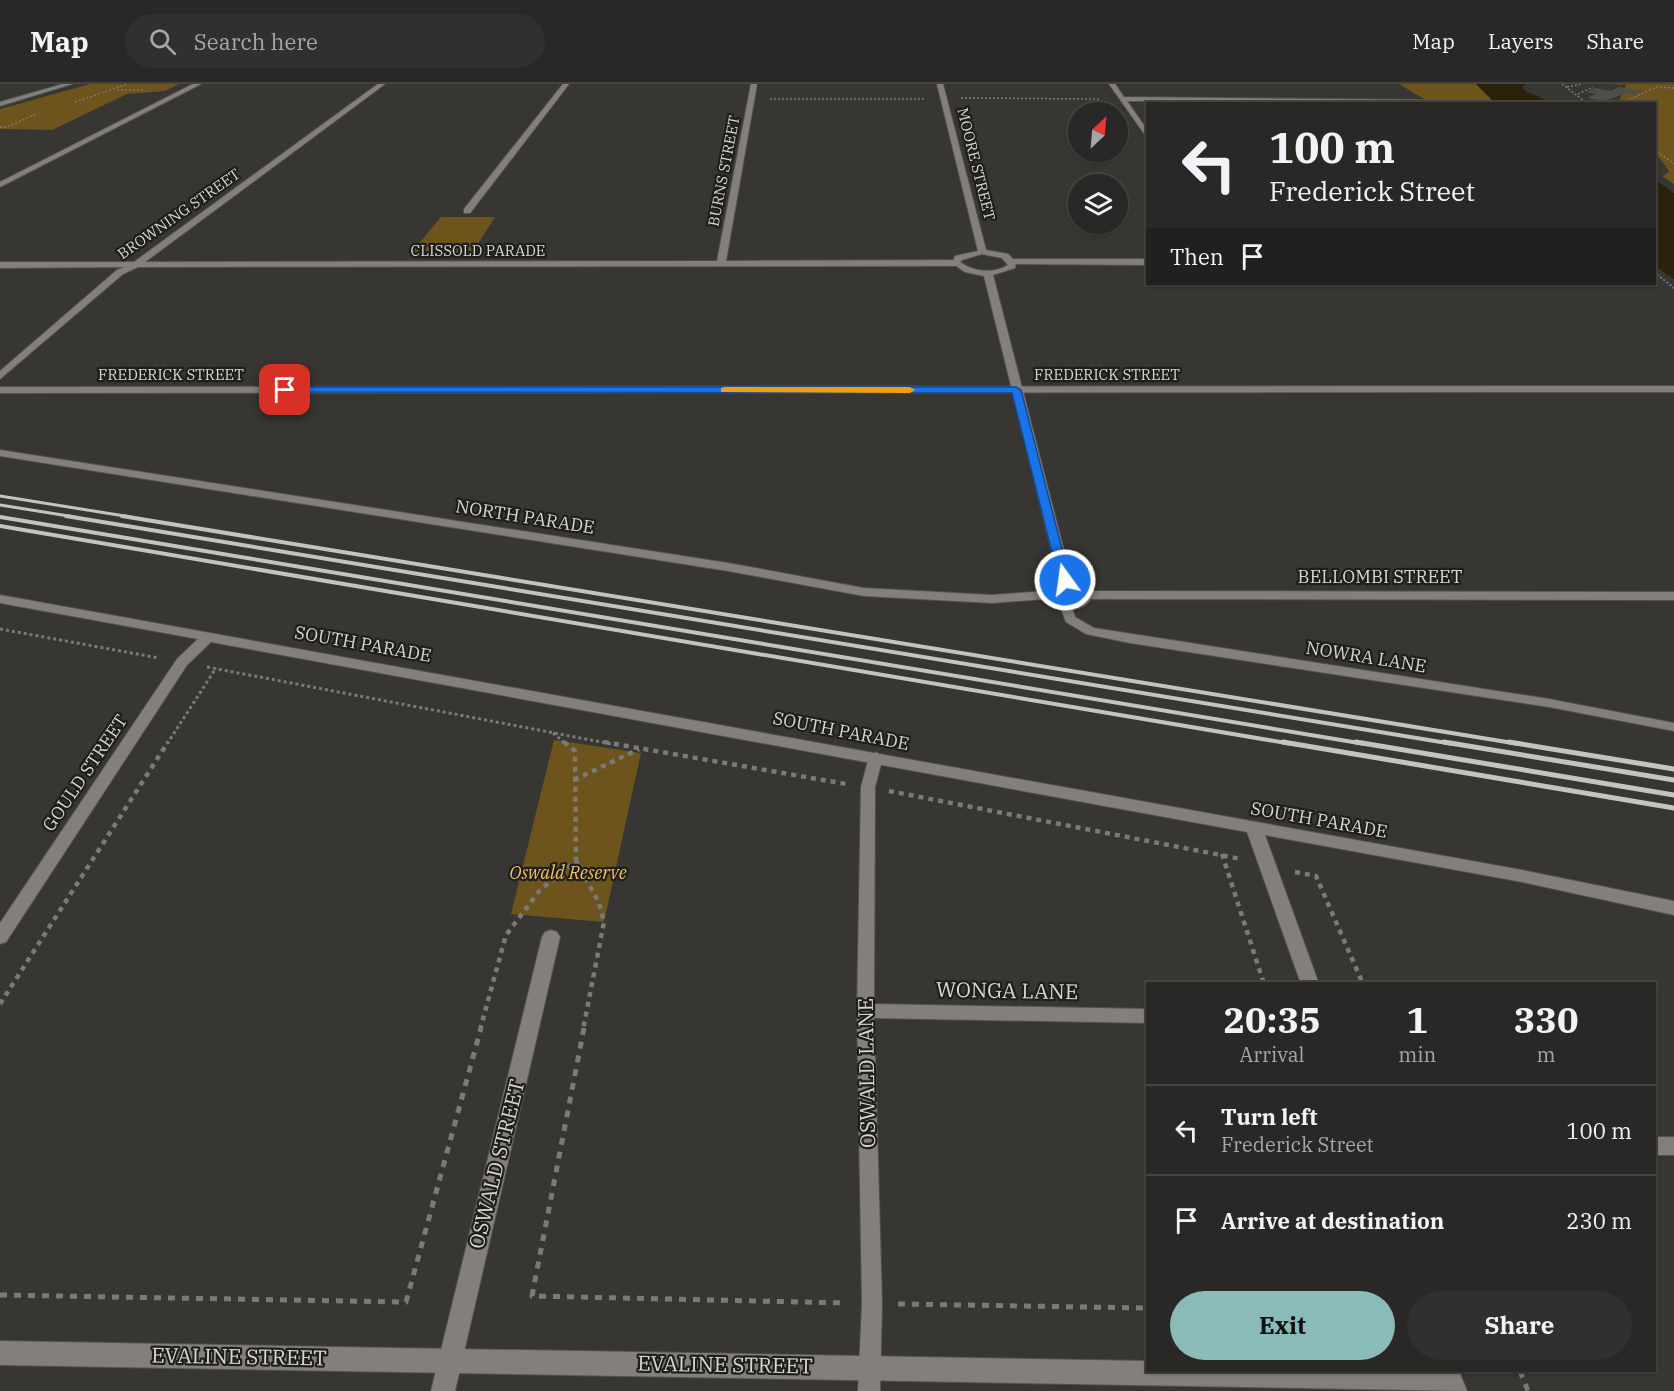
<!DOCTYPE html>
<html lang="en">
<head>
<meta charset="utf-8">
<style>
  body { margin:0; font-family:"IBM Plex Serif",serif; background:#32302e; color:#f1f3f6; height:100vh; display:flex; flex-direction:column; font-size:22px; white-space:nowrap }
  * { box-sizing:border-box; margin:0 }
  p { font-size:20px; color:#a5a6a7 }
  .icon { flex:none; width:33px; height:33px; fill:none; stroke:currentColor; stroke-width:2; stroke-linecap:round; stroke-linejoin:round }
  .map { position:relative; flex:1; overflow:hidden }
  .details { position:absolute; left:1146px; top:898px; width:510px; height:390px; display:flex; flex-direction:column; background:#2a2826; border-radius:0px; box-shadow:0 2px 4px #0004,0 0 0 2px #464443 }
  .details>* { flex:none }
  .hud { position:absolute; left:1146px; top:18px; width:510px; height:183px; border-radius:0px; box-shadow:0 2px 4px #0004,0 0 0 2px #464443; background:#2a2826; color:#f1f3f6; overflow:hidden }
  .needle { width:39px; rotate:26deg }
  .fabs { position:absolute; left:1068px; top:18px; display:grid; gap:12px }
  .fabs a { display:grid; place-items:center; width:60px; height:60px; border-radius:50%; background:#2a2826; box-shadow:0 2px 4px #0004,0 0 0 2px #464443; font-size:30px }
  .pin { position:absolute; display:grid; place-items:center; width:51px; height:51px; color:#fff; margin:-26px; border-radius:12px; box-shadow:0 3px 9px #0006 }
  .me { position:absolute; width:66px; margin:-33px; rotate:346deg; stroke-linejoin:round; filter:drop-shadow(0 0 4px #0008) }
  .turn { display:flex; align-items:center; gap:21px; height:126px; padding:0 24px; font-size:27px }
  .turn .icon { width:78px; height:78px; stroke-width:2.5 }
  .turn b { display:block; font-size:42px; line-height:51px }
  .then { display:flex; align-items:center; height:57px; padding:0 24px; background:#0003; gap:12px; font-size:22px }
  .eta { display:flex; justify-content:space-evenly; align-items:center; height:102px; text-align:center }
  .eta b { font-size:36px; font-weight:700; line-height:42px }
  .primary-button { display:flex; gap:12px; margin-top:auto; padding:12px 24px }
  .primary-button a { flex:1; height:69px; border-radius:36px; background:#8bbbb9; color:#111; font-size:24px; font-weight:700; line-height:69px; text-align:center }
  .primary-button a+a { background:#32302e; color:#f1f3f6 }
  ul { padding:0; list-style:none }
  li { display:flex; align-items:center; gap:18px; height:90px; padding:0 24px; border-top:2px solid #464443 }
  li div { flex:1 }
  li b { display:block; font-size:22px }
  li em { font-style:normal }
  header { display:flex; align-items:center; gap:36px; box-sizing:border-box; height:84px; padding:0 30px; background:#2a2826; border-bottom:2px solid #464443 }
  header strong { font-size:28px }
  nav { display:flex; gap:33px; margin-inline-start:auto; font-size:21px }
  .search { width:420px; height:54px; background:#32302e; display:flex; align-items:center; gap:15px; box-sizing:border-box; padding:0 21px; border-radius:33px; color:#a5a6a7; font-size:22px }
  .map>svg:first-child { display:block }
  .green { fill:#6d541c }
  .water { fill:#2c210a }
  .building { fill:#504e49 }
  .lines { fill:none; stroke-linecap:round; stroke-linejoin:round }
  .service-casing { stroke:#53524e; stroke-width:2 }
  .minor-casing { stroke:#53524e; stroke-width:2 }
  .tertiary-casing { stroke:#53524e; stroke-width:2 }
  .secondary-casing { stroke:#53524e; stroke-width:2 }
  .path-far4 { stroke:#7c7a77; stroke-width:1.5; stroke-dasharray:2 2; stroke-linecap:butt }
  .path-far3 { stroke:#7c7a77; stroke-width:2; stroke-dasharray:2 2; stroke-linecap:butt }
  .path-far2 { stroke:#7c7a77; stroke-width:3; stroke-dasharray:3 3; stroke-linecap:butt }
  .path-far1 { stroke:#7c7a77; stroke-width:4.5; stroke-dasharray:5 5; stroke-linecap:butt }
  .path { stroke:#7c7a77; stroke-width:5; stroke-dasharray:7 7; stroke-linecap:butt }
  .service { fill:#83807b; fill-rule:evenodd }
  .minor { fill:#83807b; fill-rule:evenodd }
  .tertiary { fill:#83807b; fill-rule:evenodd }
  .secondary { fill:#83807b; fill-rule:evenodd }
  .rail-far2 { stroke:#c4c3c0; stroke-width:3 }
  .rail-far1 { stroke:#c4c3c0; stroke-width:4 }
  .rail { stroke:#c4c3c0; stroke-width:5 }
  .route { fill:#1a73e8; stroke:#114b97; stroke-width:1.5 }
  .slow { fill:#f59e0b }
  .labels { text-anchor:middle; stroke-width:4.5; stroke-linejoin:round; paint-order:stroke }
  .far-street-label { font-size:15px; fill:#d7d6d3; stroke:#1f1e1c }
  .street-label { font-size:18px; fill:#d7d6d3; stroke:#1f1e1c }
  .park-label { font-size:18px; font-style:italic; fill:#f1c25e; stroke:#1f1e1c }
  .near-street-label { font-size:21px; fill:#d7d6d3; stroke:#1f1e1c }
</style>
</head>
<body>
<header>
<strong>Map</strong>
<div class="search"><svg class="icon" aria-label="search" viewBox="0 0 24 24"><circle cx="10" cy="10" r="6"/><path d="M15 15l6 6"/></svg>Search here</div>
<nav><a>Map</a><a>Layers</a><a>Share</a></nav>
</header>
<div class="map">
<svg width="1674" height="1307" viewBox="0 0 1674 1307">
  <rect width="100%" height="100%" fill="#383632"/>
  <g class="green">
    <path d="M90,0H179L165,7L127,10L52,46L0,45V25Z"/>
    <path d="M1399,0H1476L1495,19L1400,20L1395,16L1424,15Z"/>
    <path d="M1609,0H1674V100L1663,93L1669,87L1655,68L1654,20L1618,19L1626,1Z"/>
    <path d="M441,133H495L471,171H409Z"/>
    <path d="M554,656L641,669L604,838L511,830Z"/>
  </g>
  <g class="water">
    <path d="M1476,0H1526L1522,3L1527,8L1546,16L1547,19H1495Z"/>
    <path d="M1654,95L1674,109V195L1655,182Z"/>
  </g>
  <path class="building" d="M1619,3L1643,7L1636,11L1626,9L1604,17L1587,14L1596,10L1586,8L1595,4L1611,7Z"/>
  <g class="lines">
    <defs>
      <g id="service">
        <path d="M1065,516L1071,520L1075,533L1094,544L1549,615L1674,639V647L1549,623L1130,559L1086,550L1066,538L1059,520Z"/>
        <path d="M876,668L883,673L875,703L874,920L1148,925V939L874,934L882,1219L880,1307H858L862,1219L857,927L861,703L869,673Z"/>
        <rect x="1654" y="1053" width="20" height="18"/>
      </g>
      <g id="minor">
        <path d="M193,0H201L0,103V98Z"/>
        <path d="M378,0H385L145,178L717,177L751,0H757L726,177L956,176L960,179L956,182L138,183L123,190L0,295V287L117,186L124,183L0,184V178H134Z"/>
        <path d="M563,0H569L470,129H464V125Z"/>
        <path d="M1109,0H1115L1124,13L1428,16L1127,17L1148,47V55Z"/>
        <path d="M1012,175H1148V181L1009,180L1008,178Z"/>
        <path d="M1674,302V308L0,309V303Z"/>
        <path d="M0,366L728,479L864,504L992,511L1046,507L1053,511L1046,515L992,519L864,512L728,487L0,372Z"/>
        <path d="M0,511L1522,786L1674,817V831L1522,798L1265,751L1319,900H1301L1247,748L211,558L187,581L6,858L0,860V839L177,575L198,555L0,519Z"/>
        <path d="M551,846L557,848L560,853L455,1307H431L542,853L545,848Z"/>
      </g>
      <g id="tertiary">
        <path d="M937,0H943L986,166L1008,170L1016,178L1015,184L993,191L1071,494L1089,500L1092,507L1674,508V516L1091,515C1078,534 1047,524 1038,507L1044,496L1058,493L984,192L965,188L952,179L955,172L978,167ZM982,170L1002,174L1008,181C993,190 974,188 960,178L962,176ZM1064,500L1078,505L1079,513L1062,516L1050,507L1054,502Z"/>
        <path d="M0,1257L1148,1277V1287H1459L1467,1307L0,1281Z"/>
      </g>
      <path id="secondary" d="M63,0H72L0,22V18Z"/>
    </defs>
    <use href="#service" class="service-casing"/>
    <use href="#minor" class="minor-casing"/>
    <use href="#tertiary" class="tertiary-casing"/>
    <use href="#secondary" class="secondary-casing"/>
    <g class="path-far4">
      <path d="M1562,0L1588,20"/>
      <path d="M1567,3L1582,0"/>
      <path d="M117,6H143"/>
      <path d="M1578,10L1593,3"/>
      <path d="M961,14L1100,15"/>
      <path d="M770,15H925"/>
      <path d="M75,18L128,0"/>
      <path d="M1620,20L1656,3L1674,4"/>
      <path d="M0,43H7L36,30"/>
      <path d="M1654,65L1674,80"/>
    </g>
    <path class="path-far3" d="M1654,188L1674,204"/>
    <g class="path-far2">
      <path d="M0,545L159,574"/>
      <path d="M207,583L612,660"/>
      <path d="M553,649L566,660"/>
      <path d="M167,660L216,584"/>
    </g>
    <g class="path-far1">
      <path d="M564,658L575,667L576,777"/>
      <path d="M604,658L846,700"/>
      <path d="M574,696L639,665"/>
      <path d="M889,707L1241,775"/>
      <path d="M1222,770L1264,900"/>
      <path d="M1295,788L1316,792L1363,900"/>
      <path d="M0,920L168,658"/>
      <path d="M480,946L506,851L540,806L576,777L599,819L604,838L583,946"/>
    </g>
    <g class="path">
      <path d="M584,944L532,1212L846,1219"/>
      <path d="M0,1211L406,1218L481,944"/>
      <path d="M898,1220L1148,1224"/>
      <path d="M1520,1287L1528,1307"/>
    </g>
    <use href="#service" class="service"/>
    <use href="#minor" class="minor"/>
    <use href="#tertiary" class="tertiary"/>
    <use href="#secondary" class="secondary"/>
    <g class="rail-far2">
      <path d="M0,412L131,433"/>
      <path d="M0,421L75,433"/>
    </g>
    <g class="rail-far1">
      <path d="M66,432L1453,660"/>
      <path d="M122,432L1519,660"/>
      <path d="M0,433L1365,660"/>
      <path d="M0,442L1292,660"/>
    </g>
    <g class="rail">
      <path d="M1283,658L1674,724"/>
      <path d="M1356,658L1674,711"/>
      <path d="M1444,658L1674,696"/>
      <path d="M1509,658L1674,685"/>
    </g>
  </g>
  <path class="route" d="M285,303H1016L1021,306L1070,496L1065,500L1059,496L1012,309L281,308L280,306Z"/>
  <path class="slow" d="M724,303H910L915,306L910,309L721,308V304Z"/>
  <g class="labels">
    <g class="far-street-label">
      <text transform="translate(976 80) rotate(76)" y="5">MOORE STREET</text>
      <text transform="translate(724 87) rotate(-79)" y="5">BURNS STREET</text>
      <text transform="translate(179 130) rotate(-35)" y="5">BROWNING STREET</text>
      <text x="478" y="172">CLISSOLD PARADE</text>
      <text x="171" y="296">FREDERICK STREET</text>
      <text x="1107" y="296">FREDERICK STREET</text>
    </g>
    <g class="street-label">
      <text transform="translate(525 433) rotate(9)" y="6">NORTH PARADE</text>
      <text x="1380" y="499">BELLOMBI STREET</text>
      <text transform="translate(363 560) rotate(10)" y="6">SOUTH PARADE</text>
      <text transform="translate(1366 573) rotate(9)" y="6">NOWRA LANE</text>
      <text transform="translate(841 647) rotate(11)" y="6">SOUTH PARADE</text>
      <text transform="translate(85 689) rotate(-56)" y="6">GOULD STREET</text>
      <text transform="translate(1319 736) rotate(10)" y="6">SOUTH PARADE</text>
    </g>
    <g class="park-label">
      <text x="568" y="795">Oswald Reserve</text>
    </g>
    <g class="near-street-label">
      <text transform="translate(1007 907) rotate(1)" y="7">WONGA LANE</text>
      <text transform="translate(867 989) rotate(-91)" y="7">OSWALD LANE</text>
      <text transform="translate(497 1080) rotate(-76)" y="7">OSWALD STREET</text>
      <text transform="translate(239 1273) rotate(1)" y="7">EVALINE STREET</text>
      <text transform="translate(725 1281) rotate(1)" y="7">EVALINE STREET</text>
    </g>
  </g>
</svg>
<div class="fabs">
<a><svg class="needle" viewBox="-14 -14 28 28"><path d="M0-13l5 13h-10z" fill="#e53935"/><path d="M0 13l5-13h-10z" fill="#a5a6a7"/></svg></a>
<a><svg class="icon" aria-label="layers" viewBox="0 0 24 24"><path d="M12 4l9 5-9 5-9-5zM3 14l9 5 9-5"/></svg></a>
</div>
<div class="pin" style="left:285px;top:306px;background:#d93025"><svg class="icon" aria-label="arrive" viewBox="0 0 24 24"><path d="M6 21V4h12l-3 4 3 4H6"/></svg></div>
<svg class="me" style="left:1065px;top:496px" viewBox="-20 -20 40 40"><circle r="17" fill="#1a73e8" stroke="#fff" stroke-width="3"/><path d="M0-11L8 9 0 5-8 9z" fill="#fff"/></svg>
<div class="hud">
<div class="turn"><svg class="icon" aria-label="left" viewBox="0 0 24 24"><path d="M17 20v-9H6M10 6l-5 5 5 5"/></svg><div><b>100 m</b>Frederick Street</div></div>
<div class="then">Then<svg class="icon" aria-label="arrive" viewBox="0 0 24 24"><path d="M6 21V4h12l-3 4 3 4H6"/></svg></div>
</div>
<section class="details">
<div class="eta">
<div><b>20:35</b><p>Arrival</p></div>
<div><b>1</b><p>min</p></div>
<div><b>330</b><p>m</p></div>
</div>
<ul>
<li><svg class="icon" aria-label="left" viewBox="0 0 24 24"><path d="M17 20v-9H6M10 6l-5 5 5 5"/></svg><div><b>Turn left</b><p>Frederick Street</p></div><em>100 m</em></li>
<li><svg class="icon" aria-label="arrive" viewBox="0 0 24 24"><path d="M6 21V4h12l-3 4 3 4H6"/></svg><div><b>Arrive at destination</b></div><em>230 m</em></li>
</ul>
<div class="primary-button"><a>Exit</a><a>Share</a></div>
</section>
</div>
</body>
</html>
